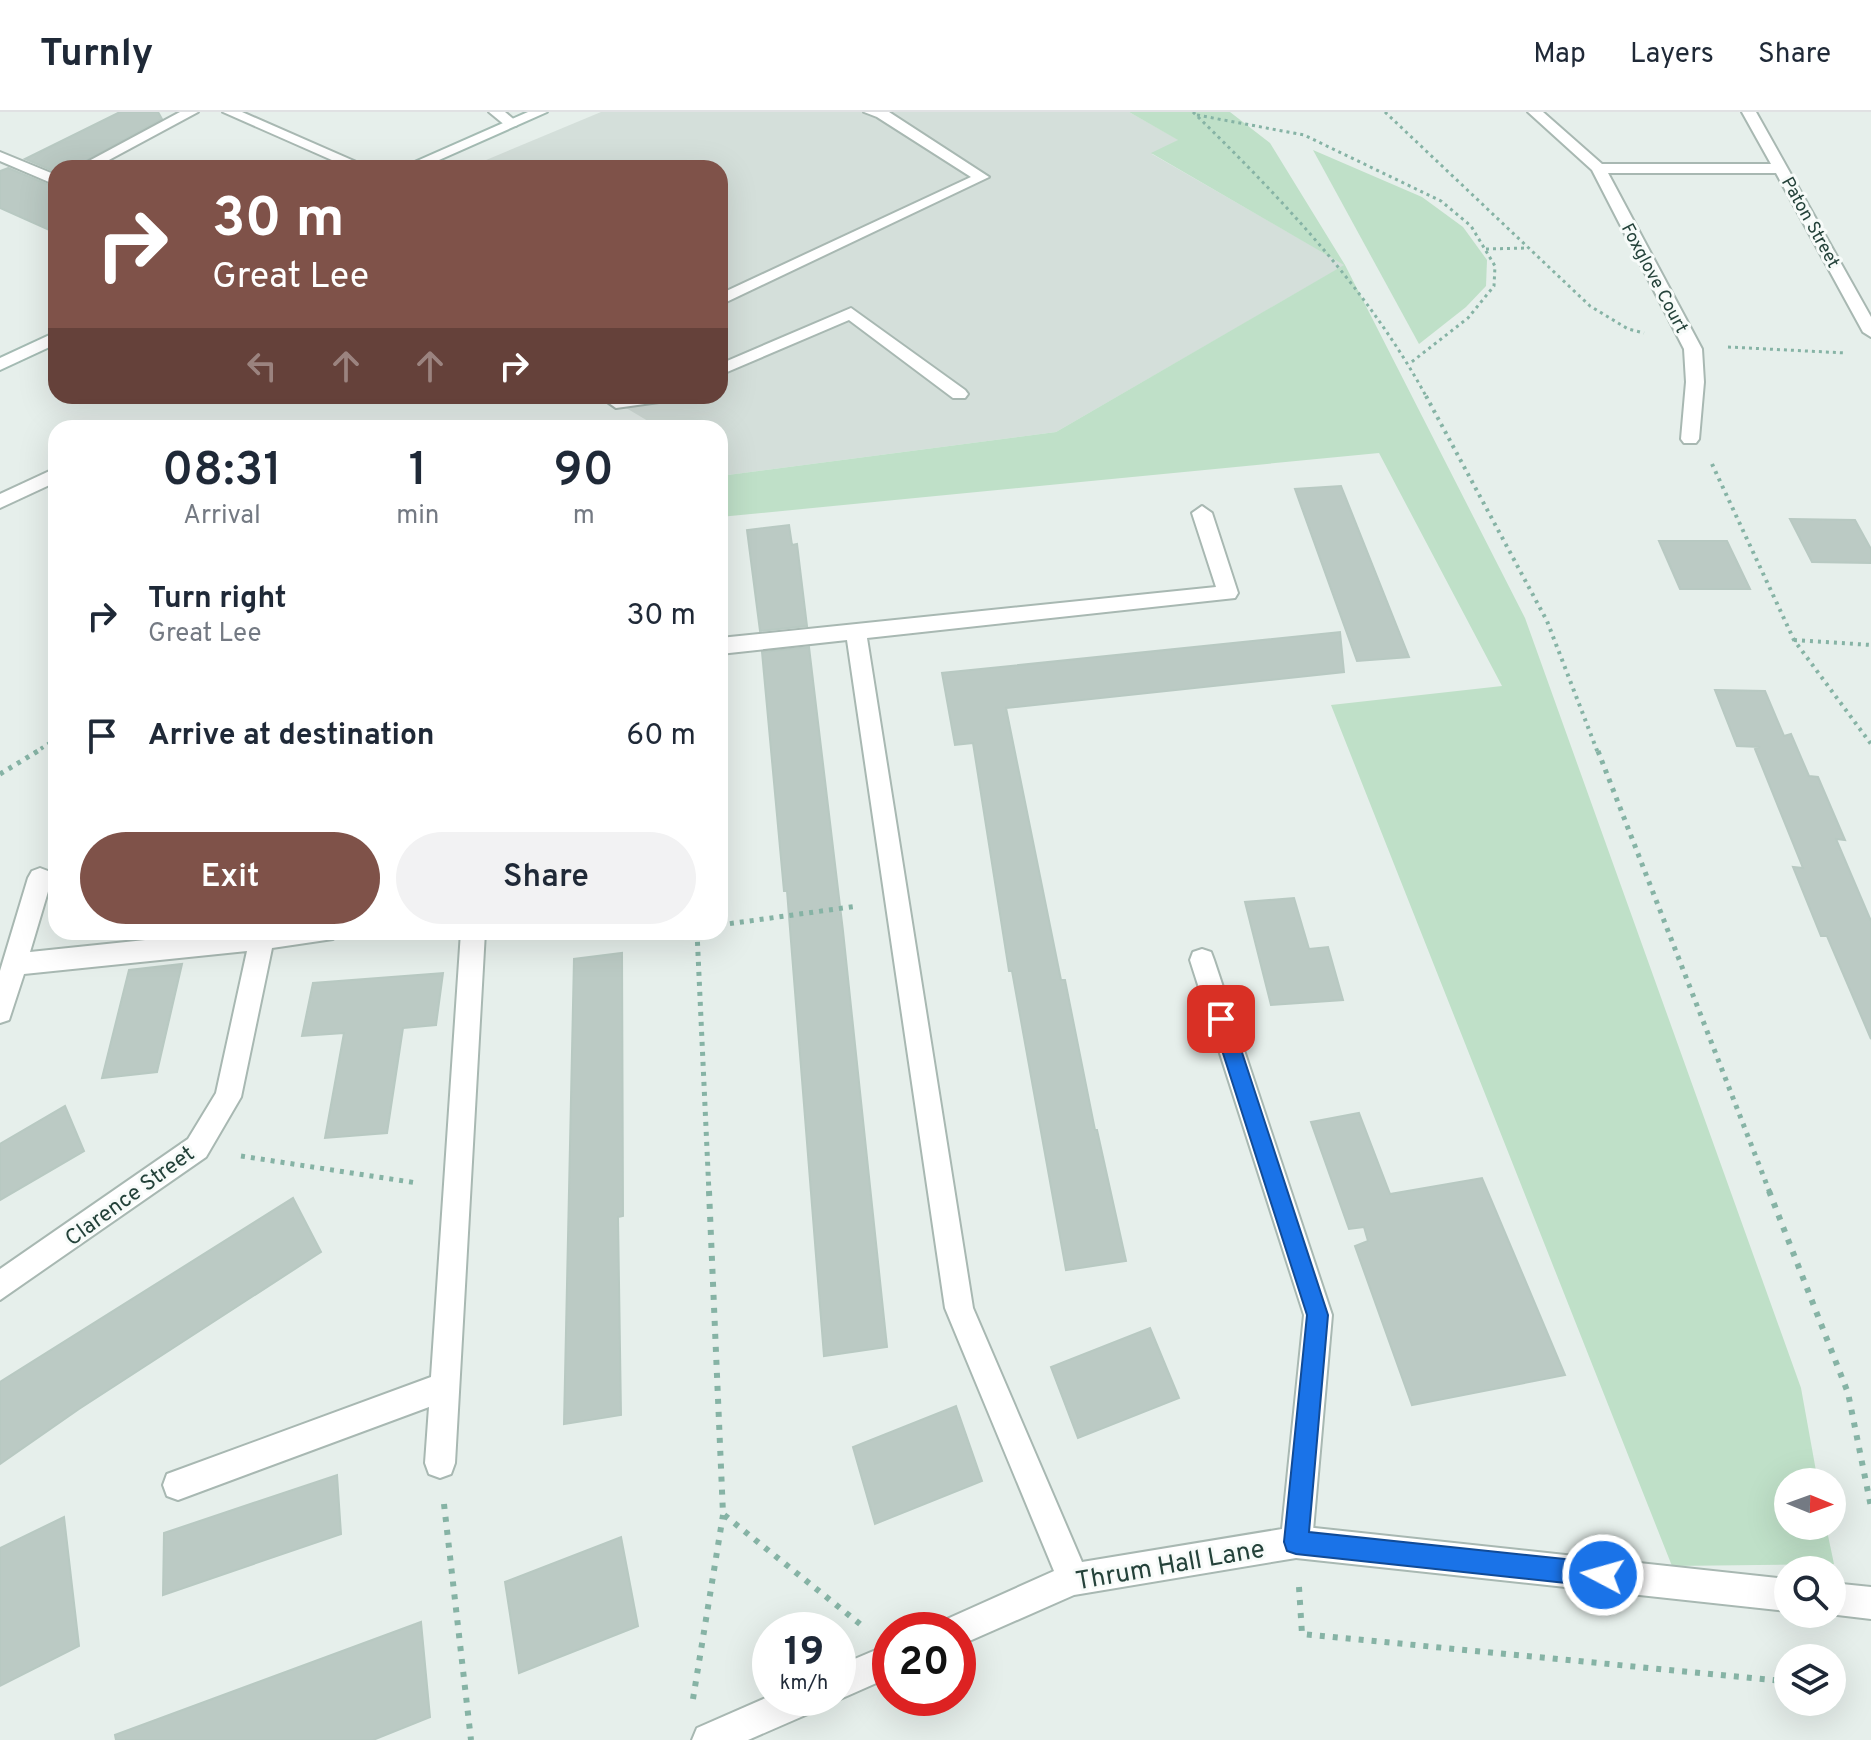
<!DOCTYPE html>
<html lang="en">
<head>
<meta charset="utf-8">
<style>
  body { margin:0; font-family:Overpass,sans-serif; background:#f2f2f3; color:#1f2937; height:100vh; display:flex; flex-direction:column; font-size:30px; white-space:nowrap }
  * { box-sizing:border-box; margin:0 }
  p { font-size:26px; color:#747a83 }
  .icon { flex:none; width:44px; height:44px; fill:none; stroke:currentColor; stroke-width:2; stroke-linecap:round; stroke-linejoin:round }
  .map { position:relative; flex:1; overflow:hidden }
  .panel { position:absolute; left:48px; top:308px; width:680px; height:520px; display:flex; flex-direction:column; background:#fff; border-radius:24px; box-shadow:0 8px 32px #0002 }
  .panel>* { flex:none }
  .banner { position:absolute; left:48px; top:48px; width:680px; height:244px; border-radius:24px; box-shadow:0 8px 32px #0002; background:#7f5249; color:#fff; overflow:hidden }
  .needle { width:52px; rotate:91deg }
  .fabs { position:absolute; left:1774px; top:1356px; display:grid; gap:16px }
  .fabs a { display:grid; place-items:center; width:72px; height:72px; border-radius:50%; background:#fff; box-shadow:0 8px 32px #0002; font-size:40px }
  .speed { position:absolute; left:752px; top:1500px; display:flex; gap:16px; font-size:40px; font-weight:700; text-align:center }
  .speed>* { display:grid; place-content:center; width:104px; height:104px; border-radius:50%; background:#fff; box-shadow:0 8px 32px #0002; line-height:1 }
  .speed small { font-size:20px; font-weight:400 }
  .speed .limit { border:12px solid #d22; background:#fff; color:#111 }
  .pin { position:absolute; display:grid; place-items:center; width:68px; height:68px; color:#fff; margin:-34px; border-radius:16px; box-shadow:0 4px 12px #0006 }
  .me { position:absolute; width:88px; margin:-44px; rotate:276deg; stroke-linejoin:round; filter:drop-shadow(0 0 6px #0008) }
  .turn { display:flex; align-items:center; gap:28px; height:168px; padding:0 32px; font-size:36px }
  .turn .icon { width:104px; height:104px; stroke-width:2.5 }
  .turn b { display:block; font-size:56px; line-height:68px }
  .lanes { display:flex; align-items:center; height:76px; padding:0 32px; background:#0003; justify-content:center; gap:40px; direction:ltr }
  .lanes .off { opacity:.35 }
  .eta { display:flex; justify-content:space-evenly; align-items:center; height:136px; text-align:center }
  .eta b { font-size:48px; font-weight:600; line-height:56px }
  .cta { display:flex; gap:16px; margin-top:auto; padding:16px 32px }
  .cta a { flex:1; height:92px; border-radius:48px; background:#7f5249; color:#fff; font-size:32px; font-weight:600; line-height:92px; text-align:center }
  .cta a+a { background:#f2f2f3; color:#1f2937 }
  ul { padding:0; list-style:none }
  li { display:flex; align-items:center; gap:24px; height:120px; padding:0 32px }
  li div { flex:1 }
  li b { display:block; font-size:30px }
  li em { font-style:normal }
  header { display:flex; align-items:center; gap:48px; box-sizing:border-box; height:112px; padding:0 40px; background:#fff; border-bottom:2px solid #e0e1e3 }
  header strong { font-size:38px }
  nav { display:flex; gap:44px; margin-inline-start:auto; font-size:28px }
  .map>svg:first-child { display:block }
  .built { fill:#d4dfda }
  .green { fill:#bfe0c8 }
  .building { fill:#bbcac4; stroke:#b8c9c2; stroke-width:2 }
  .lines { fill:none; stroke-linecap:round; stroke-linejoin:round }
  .service-casing { stroke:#a8b8b2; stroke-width:4 }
  .minor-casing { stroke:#a8b8b2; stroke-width:4 }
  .secondary-casing { stroke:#a4bbb3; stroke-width:4 }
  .path-far3 { stroke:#86b3a5; stroke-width:3; stroke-dasharray:3 4; stroke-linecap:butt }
  .path-far2 { stroke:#86b3a5; stroke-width:4; stroke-dasharray:3 5; stroke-linecap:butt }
  .path-far1 { stroke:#86b3a5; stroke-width:5; stroke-dasharray:4 6; stroke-linecap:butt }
  .path { stroke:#86b3a5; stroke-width:6; stroke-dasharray:5 8; stroke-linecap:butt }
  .service { fill:#fff; fill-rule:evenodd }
  .minor { fill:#fff; fill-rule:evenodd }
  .secondary { fill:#fff; fill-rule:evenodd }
  .route { fill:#1a73e8; stroke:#114b97; stroke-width:2 }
  .labels { text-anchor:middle; stroke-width:6; stroke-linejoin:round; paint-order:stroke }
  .far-street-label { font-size:18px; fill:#24423a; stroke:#f7fbf9 }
  .street-label { font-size:22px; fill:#24423a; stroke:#f7fbf9 }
  .near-street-label { font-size:26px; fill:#24423a; stroke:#f7fbf9 }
</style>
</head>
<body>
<header>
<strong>Turnly</strong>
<nav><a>Map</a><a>Layers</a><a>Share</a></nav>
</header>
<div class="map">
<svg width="1871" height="1628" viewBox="0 0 1871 1628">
  <rect width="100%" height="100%" fill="#e6efeb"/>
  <path class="built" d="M601,0H1129L1179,28L1152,42L1345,153L1056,320L720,364V316H652L653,312L606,284H720V56H467Z"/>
  <g class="green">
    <path d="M1129,0H1230L1270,31L1345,153L1525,506L1801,1276L1818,1370H1788V1414H1826L1834,1452L1672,1454L1331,593L1502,574L1379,341L720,405V364L1056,320L1344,153L1151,41L1178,28Z"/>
    <path d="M1313,38L1422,85L1463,115L1487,148L1486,174L1466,195L1419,232Z"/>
  </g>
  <g class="building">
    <path d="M120,0H158L162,7L73,56H56V60L25,47Z"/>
    <path d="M8,56L56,76V121L0,96V59Z"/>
    <path d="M1341,374L1409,545L1357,549L1295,377Z"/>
    <path d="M1790,407L1855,408L1871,437V451L1812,450Z"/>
    <path d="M789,413L792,433L797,432L807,514L760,519L747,418Z"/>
    <path d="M1659,429H1727L1750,477H1680Z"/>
    <path d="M1340,520L1344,560L1006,596L1061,868H1065L1095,1018H1097L1126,1149L1066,1158L1012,859H1009L973,631L955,633L942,561Z"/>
    <path d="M809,535L843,819L887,1235L824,1244L787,779H784L762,540Z"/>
    <path d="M1715,578L1765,579L1784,624L1791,622L1809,664L1818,665L1845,728L1836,727L1871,809V927L1827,824H1821L1793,755L1803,756L1755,637L1760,635L1737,634Z"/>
    <path d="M1294,786L1309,837L1328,835L1343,888L1271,893L1245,790Z"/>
    <path d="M622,841L623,1104L618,1105L621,1303L564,1312L574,847Z"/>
    <path d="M182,852L157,960L102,966L129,858Z"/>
    <path d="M443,861L436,913L403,916L387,1021L325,1026L344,921L302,924L313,871Z"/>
    <path d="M65,994L84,1039L0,1088V1032Z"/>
    <path d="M1359,1001L1390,1082L1482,1066L1565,1263L1412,1293L1355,1134L1368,1129L1364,1115L1349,1117L1311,1010Z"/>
    <path d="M293,1086L321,1140L79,1297L0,1352V1270Z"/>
    <path d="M1150,1216L1179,1286L1078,1326L1051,1255Z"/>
    <path d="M956,1294L982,1369L875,1412L853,1335Z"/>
    <path d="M337,1363L341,1422L163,1483L164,1421Z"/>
    <path d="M64,1405L79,1534L0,1574V1436Z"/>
    <path d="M621,1425L638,1514L519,1561L505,1470Z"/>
    <path d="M421,1510L430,1605L373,1628H116L115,1623Z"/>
  </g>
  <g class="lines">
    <defs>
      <g id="service">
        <path d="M864,0H889L989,65L720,193V182L971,65L877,5Z"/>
        <path d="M851,196L965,278L968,282L965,286H953L849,208L720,263V252Z"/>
        <path d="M599,284H668L659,290L616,296Z"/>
        <path d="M1296,1414L1788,1467V1499L1296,1446L1285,1441L1280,1430L1285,1419Z"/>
        <path d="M1832,1471L1871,1475V1507L1829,1502H1832Z"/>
      </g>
      <g id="minor">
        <path d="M180,0H198L94,56H76Z"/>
        <path d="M223,0H242L370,56H350Z"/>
        <path d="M489,0H505L518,11L516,14H506Z"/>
        <path d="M1528,0H1543L1602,52H1771L1742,0H1756L1871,205V225L1863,220L1776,61H1608L1702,237L1704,270L1699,327L1696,331H1684L1681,327L1686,270L1684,237L1592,58Z"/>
        <path d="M0,40L56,63V73L0,49Z"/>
        <path d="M56,356V370L0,396V382Z"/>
        <path d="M1202,394L1212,401L1238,481L1235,486L867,526L973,1196L1082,1450L1282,1417L1304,1203L1190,848L1193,840L1202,837L1211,840L1214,848L1332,1203L1312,1430L1307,1441L1296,1446L1074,1483L958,1534V1518H942L947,1507L1054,1459L945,1196L847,528L720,542V526L1216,475L1192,401Z"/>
        <path d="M40,756L48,759L52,766L30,840L222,820H336L333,827L272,836L241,985L206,1045L0,1188V1157L188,1027L216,981L247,839L24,862L9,908L0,911V859L28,766L32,759Z"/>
        <path d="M461,820H485L455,1351L451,1362L440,1366L429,1362L425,1351L429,1295L178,1388L167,1384L163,1373L167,1362L431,1265Z"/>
        <path d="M890,1532V1565L838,1588L834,1586H838V1554Z"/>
        <path d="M770,1584L822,1586L817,1598L748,1628H692L697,1616Z"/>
      </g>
      <g id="secondary">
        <path d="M528,0H547L421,56H401Z"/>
        <path d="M56,220V232L0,258V246Z"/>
      </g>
    </defs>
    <use href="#service" class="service-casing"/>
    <use href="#minor" class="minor-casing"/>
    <use href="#secondary" class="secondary-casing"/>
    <g class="path-far3">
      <path d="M1193,0C1280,85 1369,178 1427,286"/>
      <path d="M1385,0L1590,194L1628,217L1644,221"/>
      <path d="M1197,3L1304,23L1441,89L1471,114L1495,154L1494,174L1468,206L1409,252"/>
      <path d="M1486,137L1528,136"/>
      <path d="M1728,235L1846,241"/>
    </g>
    <g class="path-far2">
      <path d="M1426,284L1547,509L1598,641"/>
      <path d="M1712,352L1794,528L1871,632"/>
      <path d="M1794,528L1871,533"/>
      <path d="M34,641L56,627"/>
    </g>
    <g class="path-far1">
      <path d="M1598,639L1770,1081"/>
      <path d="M0,662L38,639"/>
      <path d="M720,813L858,794"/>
      <path d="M697,820L709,1081"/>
      <path d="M241,1044L417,1071"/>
    </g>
    <g class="path">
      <path d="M709,1079L723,1402L860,1512"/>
      <path d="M1769,1079L1848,1281L1871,1395"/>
      <path d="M444,1392L471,1628"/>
      <path d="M1299,1475L1302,1522L1782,1569"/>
      <path d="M693,1587L723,1403"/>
    </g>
    <use href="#service" class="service"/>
    <use href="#minor" class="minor"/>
    <use href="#secondary" class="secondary"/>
  </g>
  <path class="route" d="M1221,899L1228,901L1231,907L1328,1203L1309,1420L1603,1451L1612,1454L1615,1463L1612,1472L1603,1475L1296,1442L1287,1439L1284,1430L1307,1203L1212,907L1214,901Z"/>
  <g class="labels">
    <g class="far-street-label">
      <text transform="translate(1811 110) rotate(61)" y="6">Paton Street</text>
      <text transform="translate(1655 166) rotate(62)" y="6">Foxglove Court</text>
    </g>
    <g class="street-label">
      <text transform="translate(129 1083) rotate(-36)" y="8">Clarence Street</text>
    </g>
    <g class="near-street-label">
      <text transform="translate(1170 1452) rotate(-10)" y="9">Thrum Hall Lane</text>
    </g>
  </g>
</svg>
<div class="fabs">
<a><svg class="needle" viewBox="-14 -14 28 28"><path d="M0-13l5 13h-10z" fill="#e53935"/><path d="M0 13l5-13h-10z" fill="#747a83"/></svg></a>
<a><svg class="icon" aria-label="search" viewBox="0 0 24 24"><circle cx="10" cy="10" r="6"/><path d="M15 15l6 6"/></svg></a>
<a><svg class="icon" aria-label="layers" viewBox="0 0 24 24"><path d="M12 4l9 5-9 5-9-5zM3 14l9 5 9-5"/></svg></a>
</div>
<div class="speed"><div>19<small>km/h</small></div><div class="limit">20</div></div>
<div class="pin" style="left:1221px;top:907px;background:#d93025"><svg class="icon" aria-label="arrive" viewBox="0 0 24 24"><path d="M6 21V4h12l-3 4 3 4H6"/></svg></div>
<svg class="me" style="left:1603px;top:1463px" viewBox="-20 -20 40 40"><circle r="17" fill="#1a73e8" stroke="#fff" stroke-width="3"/><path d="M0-11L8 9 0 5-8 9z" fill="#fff"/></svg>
<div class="banner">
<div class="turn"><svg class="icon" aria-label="right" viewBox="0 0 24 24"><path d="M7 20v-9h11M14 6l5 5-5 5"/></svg><div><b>30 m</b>Great Lee</div></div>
<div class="lanes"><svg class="icon off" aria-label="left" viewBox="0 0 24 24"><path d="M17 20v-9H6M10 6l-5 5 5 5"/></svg><svg class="icon off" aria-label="ahead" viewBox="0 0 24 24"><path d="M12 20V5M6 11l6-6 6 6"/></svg><svg class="icon off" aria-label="ahead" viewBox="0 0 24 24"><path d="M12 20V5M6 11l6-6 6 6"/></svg><svg class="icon" aria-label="right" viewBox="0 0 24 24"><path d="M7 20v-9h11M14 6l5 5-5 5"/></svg></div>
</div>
<section class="panel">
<div class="eta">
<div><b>08:31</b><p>Arrival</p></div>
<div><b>1</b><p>min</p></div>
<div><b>90</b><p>m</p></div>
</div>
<ul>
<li><svg class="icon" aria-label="right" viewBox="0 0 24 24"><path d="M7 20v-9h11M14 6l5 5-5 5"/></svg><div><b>Turn right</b><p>Great Lee</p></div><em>30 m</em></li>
<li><svg class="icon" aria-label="arrive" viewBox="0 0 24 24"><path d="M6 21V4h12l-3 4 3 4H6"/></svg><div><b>Arrive at destination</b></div><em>60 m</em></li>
</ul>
<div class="cta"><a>Exit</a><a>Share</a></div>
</section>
</div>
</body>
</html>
